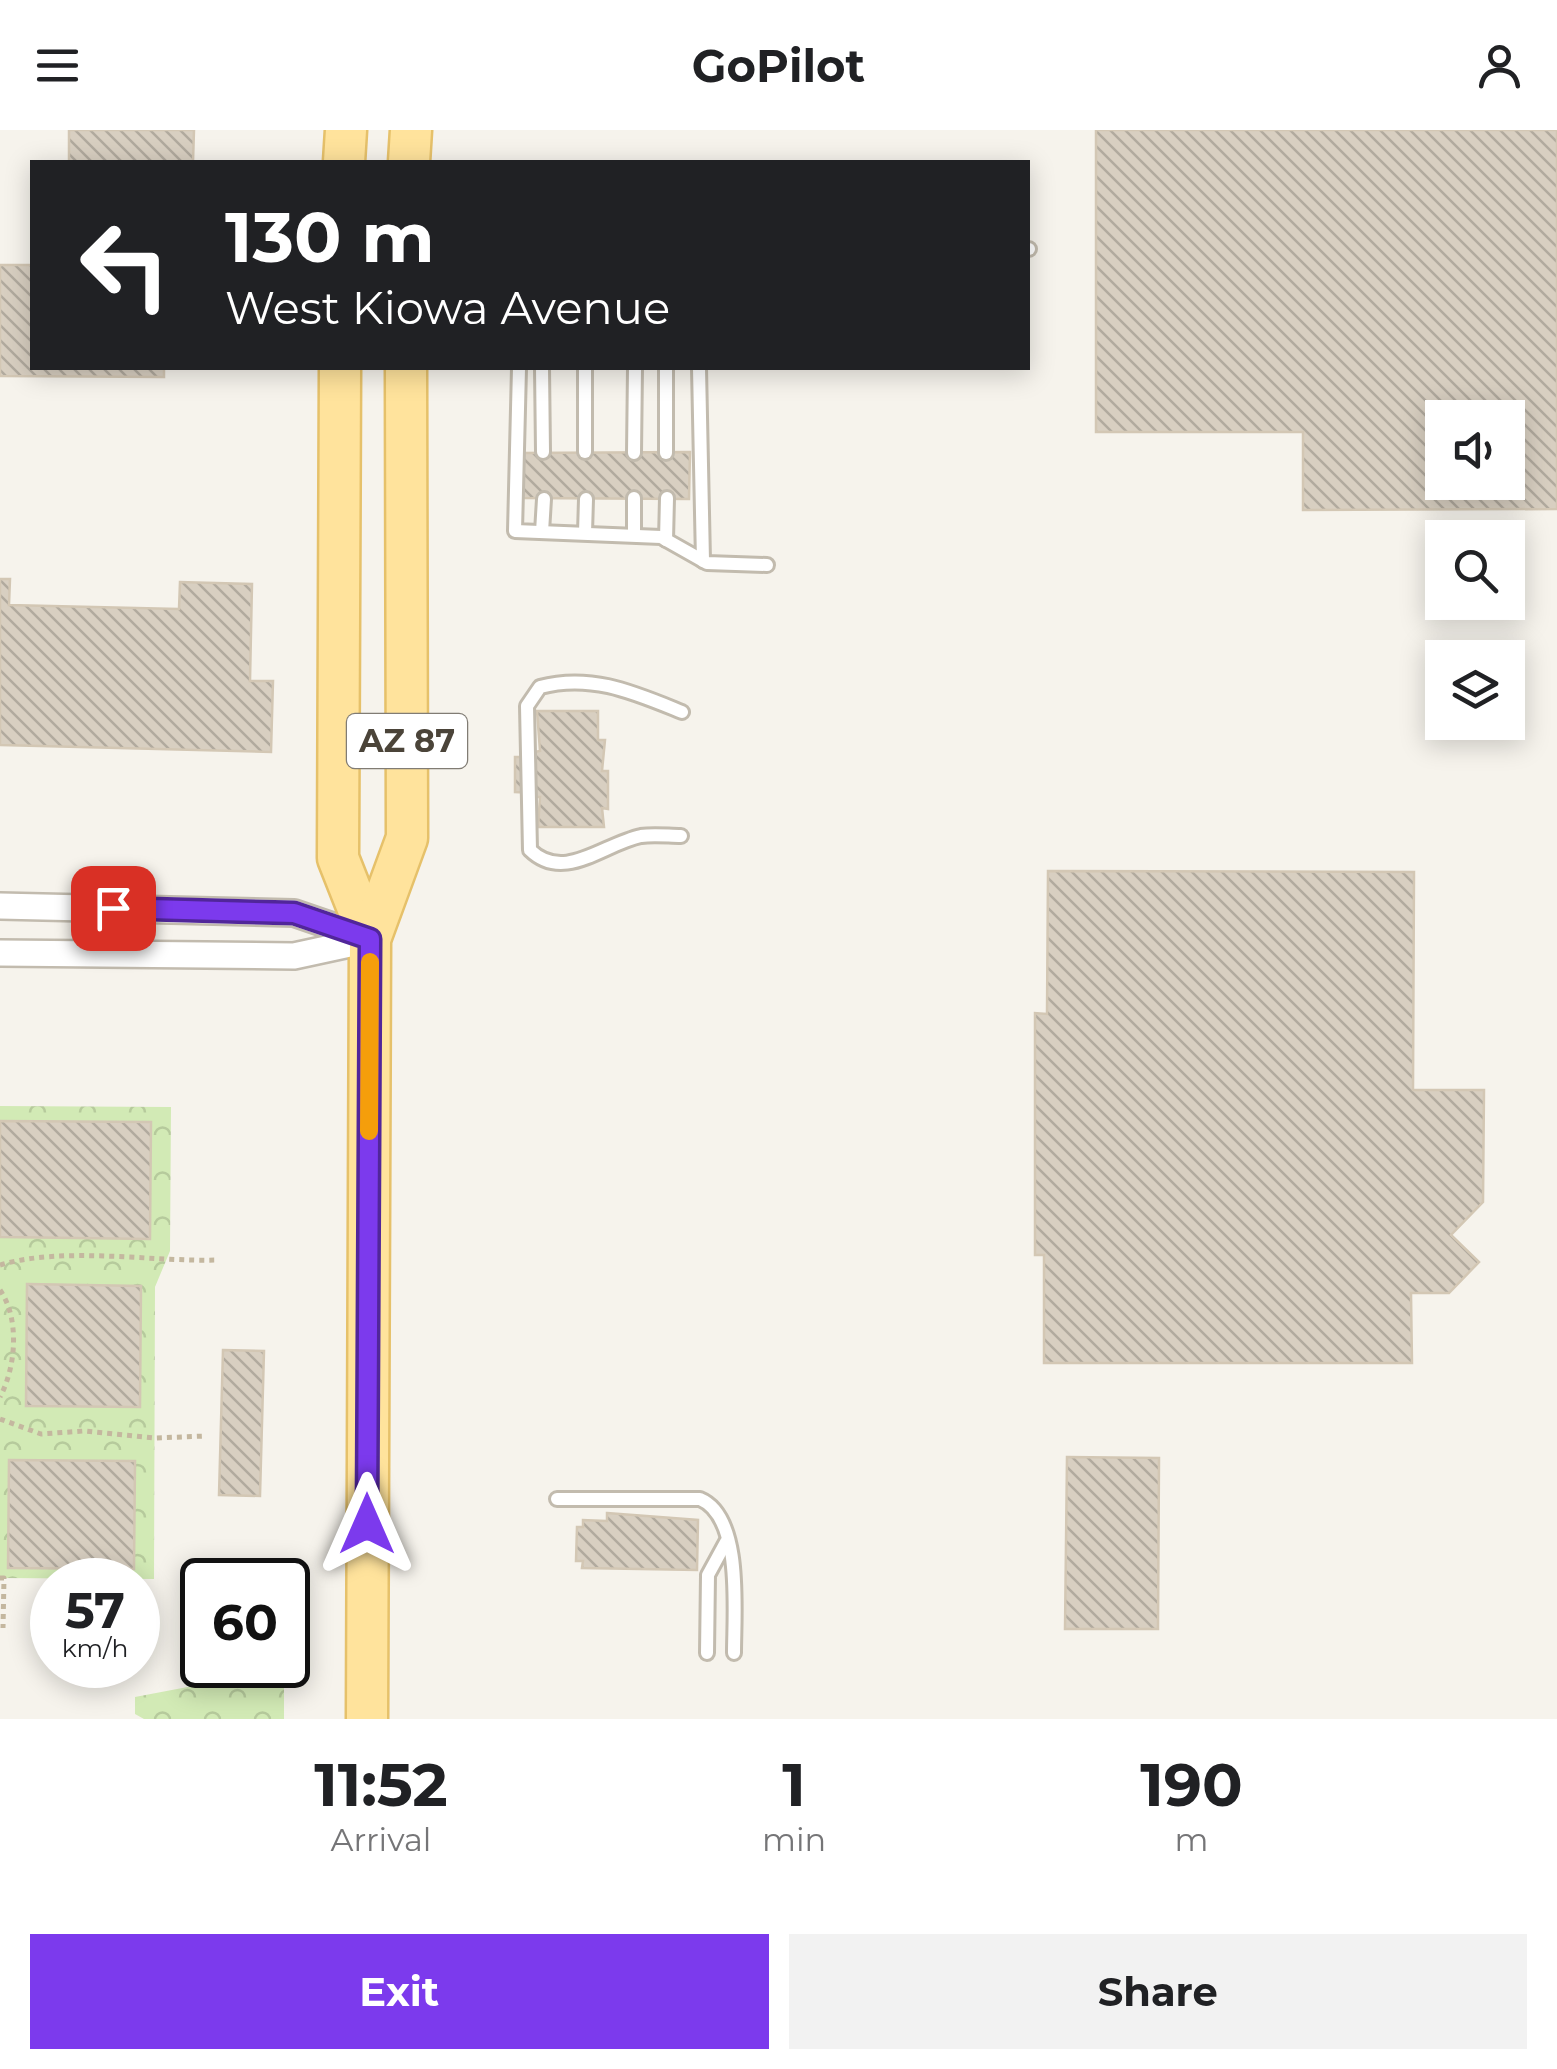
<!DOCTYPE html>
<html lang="en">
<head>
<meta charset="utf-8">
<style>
  body { margin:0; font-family:Montserrat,sans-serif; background:#f2f2f2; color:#202124; height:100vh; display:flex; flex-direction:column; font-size:38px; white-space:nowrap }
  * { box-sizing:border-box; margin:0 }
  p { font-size:32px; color:#757577 }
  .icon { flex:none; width:55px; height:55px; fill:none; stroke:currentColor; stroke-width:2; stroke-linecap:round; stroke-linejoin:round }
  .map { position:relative; height:1589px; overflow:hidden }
  .side { display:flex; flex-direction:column; background:#fff; flex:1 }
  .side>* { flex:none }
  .banner { position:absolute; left:30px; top:30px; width:1000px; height:210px; border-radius:0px; box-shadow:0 5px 25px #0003; background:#202124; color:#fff; overflow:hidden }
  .controls { position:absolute; left:1425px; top:270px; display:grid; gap:20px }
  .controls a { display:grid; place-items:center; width:100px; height:100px; border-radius:0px; background:#fff; box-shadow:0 5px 25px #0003; font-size:50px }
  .speed { position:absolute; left:30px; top:1428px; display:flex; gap:20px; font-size:50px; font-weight:700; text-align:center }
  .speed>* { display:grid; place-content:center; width:130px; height:130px; border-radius:50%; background:#fff; box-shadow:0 5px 25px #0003; line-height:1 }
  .speed small { font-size:25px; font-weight:400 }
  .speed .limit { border:5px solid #111; border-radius:15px; background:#fff; color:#111 }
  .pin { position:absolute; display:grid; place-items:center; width:85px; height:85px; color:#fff; margin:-42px; border-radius:20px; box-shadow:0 5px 15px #0006 }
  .me { position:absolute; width:110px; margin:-55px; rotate:0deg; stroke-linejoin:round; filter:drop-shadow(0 0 8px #0008) }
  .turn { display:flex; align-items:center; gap:35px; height:210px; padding:0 30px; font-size:45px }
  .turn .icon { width:130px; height:130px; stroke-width:2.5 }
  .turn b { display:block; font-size:70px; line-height:85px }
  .eta { display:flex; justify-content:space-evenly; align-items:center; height:170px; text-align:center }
  .eta b { font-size:60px; font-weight:700; line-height:70px }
  .action { display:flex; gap:20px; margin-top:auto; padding:20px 30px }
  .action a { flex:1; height:115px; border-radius:0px; background:#7c3aed; color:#fff; font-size:40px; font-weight:700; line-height:115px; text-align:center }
  .action a+a { background:#f2f2f2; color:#202124 }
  header { display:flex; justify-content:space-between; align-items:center; height:130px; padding:0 30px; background:#fff; font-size:45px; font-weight:700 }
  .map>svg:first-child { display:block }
  .park { fill:url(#park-crowns); fill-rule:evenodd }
  .building { fill:url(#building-back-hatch); stroke:#d3c7b4; stroke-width:2.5; fill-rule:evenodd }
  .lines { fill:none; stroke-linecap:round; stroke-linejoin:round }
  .service-casing { stroke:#c2bbae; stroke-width:18 }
  .minor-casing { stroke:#c2bbae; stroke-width:30 }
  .primary-casing { stroke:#e6c16a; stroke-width:45 }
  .path { stroke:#c4b79f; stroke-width:5; stroke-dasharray:5 5; stroke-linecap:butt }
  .service { stroke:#fff; stroke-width:12 }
  .minor { stroke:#fff; stroke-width:25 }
  .primary { stroke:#ffe39c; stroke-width:40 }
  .route-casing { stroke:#51269a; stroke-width:25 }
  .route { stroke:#7c3aed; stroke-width:18 }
  .slow { stroke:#f59e0b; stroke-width:18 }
  .labels { text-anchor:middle; stroke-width:8; stroke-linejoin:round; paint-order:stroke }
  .shield { fill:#fff; stroke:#817c74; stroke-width:2.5 }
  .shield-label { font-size:32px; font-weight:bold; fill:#4b4439 }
</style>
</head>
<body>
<header><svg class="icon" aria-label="menu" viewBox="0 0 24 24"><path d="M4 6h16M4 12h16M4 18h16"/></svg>GoPilot<svg class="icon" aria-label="person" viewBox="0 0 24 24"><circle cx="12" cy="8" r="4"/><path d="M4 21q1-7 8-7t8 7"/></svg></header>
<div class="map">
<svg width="1557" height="1589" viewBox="0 0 1557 1589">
  <defs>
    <pattern id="park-crowns" width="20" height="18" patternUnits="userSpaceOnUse" patternTransform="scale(2.5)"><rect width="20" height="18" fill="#d2eab5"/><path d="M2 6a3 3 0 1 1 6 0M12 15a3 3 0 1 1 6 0" fill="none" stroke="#b6ca9c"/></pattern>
    <pattern id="building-back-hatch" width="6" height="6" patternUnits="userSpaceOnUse" patternTransform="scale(2.5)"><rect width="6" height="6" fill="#d8cfc1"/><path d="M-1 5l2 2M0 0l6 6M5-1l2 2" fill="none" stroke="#b1aa9e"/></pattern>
  </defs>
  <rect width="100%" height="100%" fill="#f6f3ec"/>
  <g class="park">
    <path d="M0,976L171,977L170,1121L155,1157L154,1449L0,1448V1107L150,1109V992L0,991ZM28,1154L141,1156L140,1277L26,1276ZM9,1330L135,1331L134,1439L9,1438Z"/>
    <path d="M255,1535H284V1589H144L135,1584V1567L198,1555L223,1544L243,1545Z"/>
  </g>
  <g class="building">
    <path d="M69,0H194L193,32H69Z"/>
    <path d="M1096,0H1557V379L1303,380V302H1096ZM1442,288H1508V352H1442Z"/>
    <path d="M0,135H32V238H164V247L0,246Z"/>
    <path d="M690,322L689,369L521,368L520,323Z"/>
    <path d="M0,449H10L9,475L179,479L180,452L252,454L250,551H273L271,622L0,615Z"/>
    <path d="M537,581H598V610H605L602,641H608V679L602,678L604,697H538L540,667H534V622L540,621Z"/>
    <path d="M515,627H534L535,663L515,662Z"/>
    <path d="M1048,741L1414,742L1413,960H1484L1483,1072L1451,1105L1479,1132L1449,1163H1411L1412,1233H1044V1125H1035V883L1047,884Z"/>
    <path d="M0,991L151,992L150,1109L0,1107Z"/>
    <path d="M27,1154L141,1156L140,1277L26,1276Z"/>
    <path d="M223,1220L264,1221L260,1366L219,1365Z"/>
    <path d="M1067,1327L1159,1328L1158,1499H1065Z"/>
    <path d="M9,1330L135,1331L134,1439L8,1438Z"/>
    <path d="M607,1383L698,1390L697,1440L582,1438L583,1431H576L577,1397H583V1390L607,1391Z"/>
  </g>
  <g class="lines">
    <defs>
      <g id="service">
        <path d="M1028,119H1029"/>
        <path d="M519,238L515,401L661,407L707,433L767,435"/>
        <path d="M542,238L543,322"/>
        <path d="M585,238V322"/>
        <path d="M666,238V323"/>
        <path d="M699,238L703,431"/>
        <path d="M634,323L635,238"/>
        <path d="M634,368V405"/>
        <path d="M542,402L544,369"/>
        <path d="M585,403L586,369"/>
        <path d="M666,410L667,368"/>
        <path d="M681,706C669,706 654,704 641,706C603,714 564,753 530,720L527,576L540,557C591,543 635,563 682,582"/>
        <path d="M557,1369H700C743,1387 734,1482 734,1523"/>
        <path d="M707,1523L708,1445L726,1412"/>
      </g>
      <g id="minor">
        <path d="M0,776L294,783L370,809"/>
        <path d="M0,823L294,826L368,810"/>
      </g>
      <g id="primary">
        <path d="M344,32L346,0"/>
        <path d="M409,32L411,0"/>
        <path d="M340,238L338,728L370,809"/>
        <path d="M367,1589L370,809L407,708L406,238"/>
      </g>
    </defs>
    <use href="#service" class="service-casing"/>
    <use href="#minor" class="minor-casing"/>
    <use href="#primary" class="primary-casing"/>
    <g class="path">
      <path d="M0,1135C64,1116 151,1132 218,1130"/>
      <path d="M0,1160C20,1189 16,1237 0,1267"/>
      <path d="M0,1289L41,1304L84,1301L155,1308L206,1306"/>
      <path d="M0,1448H4L3,1498"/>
    </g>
    <use href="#service" class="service"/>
    <use href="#minor" class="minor"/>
    <use href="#primary" class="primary"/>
  </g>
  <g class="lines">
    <defs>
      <path id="route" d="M113,778L294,783L370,809L367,1394"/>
    </defs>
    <use href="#route" class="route-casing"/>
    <use href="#route" class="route"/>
    <path class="slow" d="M369,1001L370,832"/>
  </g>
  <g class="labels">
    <rect class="shield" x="347" y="584" width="120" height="54" rx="8"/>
    <g class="shield-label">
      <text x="407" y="622">AZ 87</text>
    </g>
  </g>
</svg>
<div class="controls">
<a><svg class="icon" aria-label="sound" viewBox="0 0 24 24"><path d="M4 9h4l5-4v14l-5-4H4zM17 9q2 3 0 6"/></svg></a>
<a><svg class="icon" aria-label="search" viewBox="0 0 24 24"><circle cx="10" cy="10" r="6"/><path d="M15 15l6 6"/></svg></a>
<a><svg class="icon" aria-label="layers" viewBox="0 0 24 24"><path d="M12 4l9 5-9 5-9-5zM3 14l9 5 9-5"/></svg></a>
</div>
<div class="speed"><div>57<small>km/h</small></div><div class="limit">60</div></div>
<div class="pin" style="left:113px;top:778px;background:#d93025"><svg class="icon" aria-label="arrive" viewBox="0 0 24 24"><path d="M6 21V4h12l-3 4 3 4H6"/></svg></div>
<svg class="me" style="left:367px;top:1394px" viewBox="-20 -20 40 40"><path d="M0-17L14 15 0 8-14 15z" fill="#7c3aed" stroke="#fff" stroke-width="4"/></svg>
<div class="banner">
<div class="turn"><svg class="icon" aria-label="left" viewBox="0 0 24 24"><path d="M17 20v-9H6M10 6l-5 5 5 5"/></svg><div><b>130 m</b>West Kiowa Avenue</div></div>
</div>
</div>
<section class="side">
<div class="eta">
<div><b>11:52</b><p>Arrival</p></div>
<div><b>1</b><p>min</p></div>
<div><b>190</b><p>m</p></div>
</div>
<div class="action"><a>Exit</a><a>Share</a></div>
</section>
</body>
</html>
